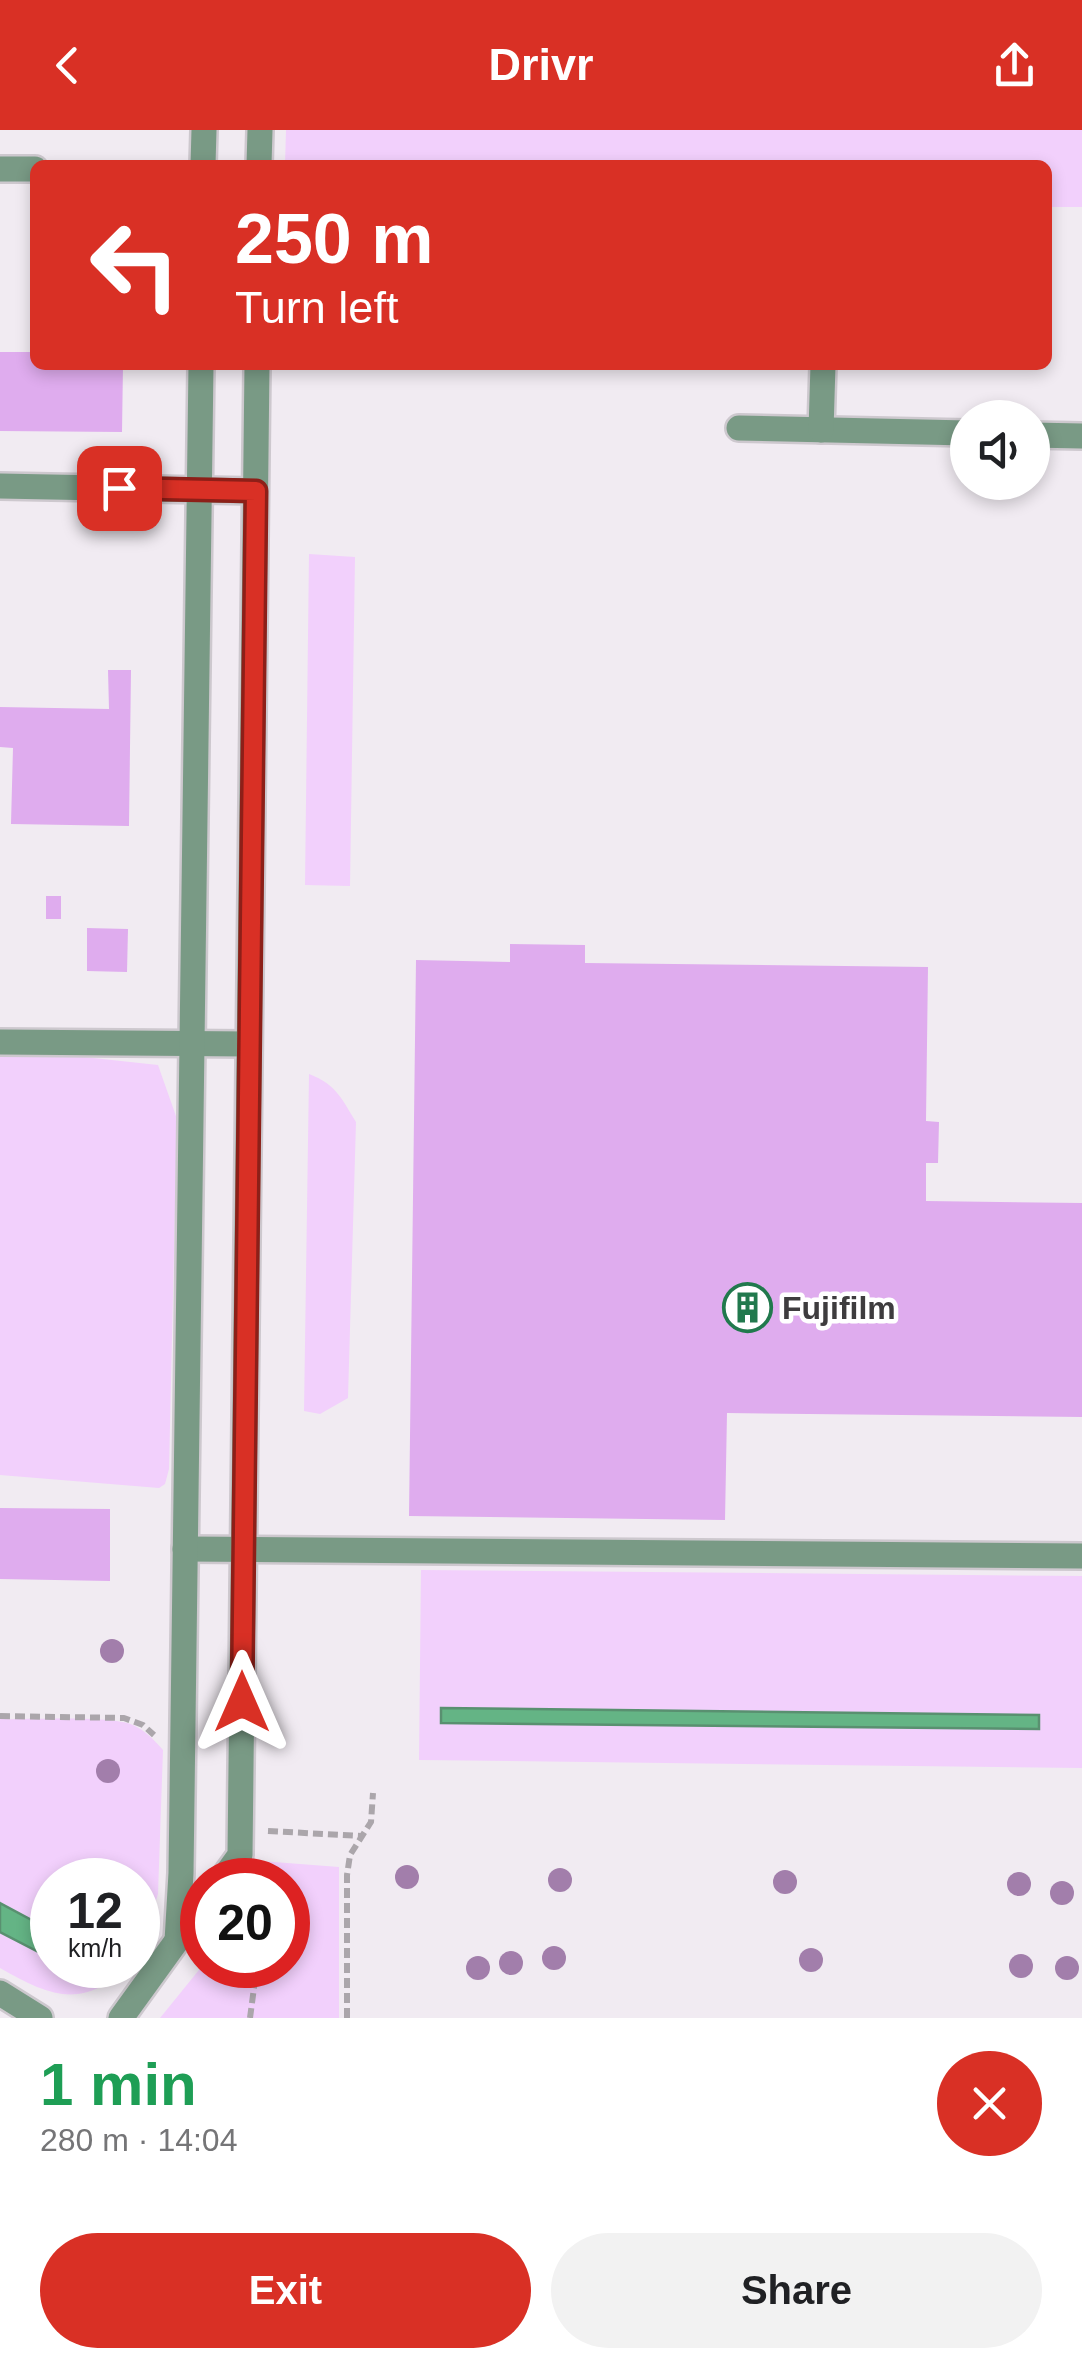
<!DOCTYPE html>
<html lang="en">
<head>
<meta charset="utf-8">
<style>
  body { margin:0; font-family:Helvetica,sans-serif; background:#f2f2f2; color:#202124; height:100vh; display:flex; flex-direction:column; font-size:38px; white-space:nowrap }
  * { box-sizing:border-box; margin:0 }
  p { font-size:32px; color:#757577 }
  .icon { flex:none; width:55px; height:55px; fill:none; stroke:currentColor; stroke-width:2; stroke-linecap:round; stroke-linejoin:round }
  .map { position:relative; height:1888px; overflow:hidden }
  .panel { display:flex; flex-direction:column; background:#fff; flex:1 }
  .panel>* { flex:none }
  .top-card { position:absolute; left:30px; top:30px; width:1022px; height:210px; border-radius:15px; box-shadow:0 5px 15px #0003; background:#d93025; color:#fff; overflow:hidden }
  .controls { position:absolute; left:950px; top:270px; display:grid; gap:20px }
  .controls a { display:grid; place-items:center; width:100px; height:100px; border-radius:50%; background:#fff; box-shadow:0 5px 15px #0003; font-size:50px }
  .speed { position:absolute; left:30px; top:1728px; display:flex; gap:20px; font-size:50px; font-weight:700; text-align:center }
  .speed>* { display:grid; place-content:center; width:130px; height:130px; border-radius:50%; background:#fff; box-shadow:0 5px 15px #0003; line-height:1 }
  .speed small { font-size:25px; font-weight:400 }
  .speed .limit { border:15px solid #d22; background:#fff; color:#111 }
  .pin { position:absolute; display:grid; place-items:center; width:85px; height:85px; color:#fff; margin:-42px; border-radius:20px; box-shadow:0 5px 15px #0006 }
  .me { position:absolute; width:110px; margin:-55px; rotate:0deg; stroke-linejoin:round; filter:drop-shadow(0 0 8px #0008) }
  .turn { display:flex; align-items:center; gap:35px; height:210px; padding:0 40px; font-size:45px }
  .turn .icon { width:130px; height:130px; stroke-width:2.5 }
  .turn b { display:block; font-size:70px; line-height:85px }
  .round { display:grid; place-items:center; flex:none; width:105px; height:105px; border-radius:52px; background:#f2f2f2 }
  .head { display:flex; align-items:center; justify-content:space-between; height:170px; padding:0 40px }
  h1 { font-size:60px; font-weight:800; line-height:75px; color:#1e9e55 }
  .primary-button { display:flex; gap:20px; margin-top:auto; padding:20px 40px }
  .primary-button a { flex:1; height:115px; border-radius:60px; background:#d93025; color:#fff; font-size:40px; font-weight:800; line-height:115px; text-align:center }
  .primary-button a+a { background:#f2f2f2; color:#202124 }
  header { display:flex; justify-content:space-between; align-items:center; height:130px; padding:0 40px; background:#d93025; color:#fff; font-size:45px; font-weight:800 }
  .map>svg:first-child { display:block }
  .green { fill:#f2d0fc }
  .water { fill:#64b485; stroke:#599070; stroke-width:2.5 }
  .building { fill:#dfacee }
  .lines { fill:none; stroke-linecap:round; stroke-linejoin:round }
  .minor-casing { stroke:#cdc8ce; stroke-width:30 }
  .path { stroke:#aba6ab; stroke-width:6; stroke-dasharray:10 5; stroke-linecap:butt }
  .minor { stroke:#799a85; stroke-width:25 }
  .tree { fill:#a27eab }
  .route-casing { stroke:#8d1f18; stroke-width:25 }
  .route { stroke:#d93025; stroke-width:18 }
  .labels { text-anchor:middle; stroke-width:9; stroke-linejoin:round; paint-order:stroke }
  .poi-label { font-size:32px; font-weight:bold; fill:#3e3c3e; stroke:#fff; text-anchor:start }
</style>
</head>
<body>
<header><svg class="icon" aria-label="back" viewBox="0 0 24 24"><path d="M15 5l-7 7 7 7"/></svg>Drivr<svg class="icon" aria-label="share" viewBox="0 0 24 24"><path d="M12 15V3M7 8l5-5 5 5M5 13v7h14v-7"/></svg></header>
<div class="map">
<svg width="1082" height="1888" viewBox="0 0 1082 1888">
  <rect width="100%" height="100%" fill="#f1ebf2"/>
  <g class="green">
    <path d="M286,0H1082V77H1048V35H285Z"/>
    <path d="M309,424L355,427L350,756L305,755Z"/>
    <path d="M0,926L84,927L158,935L177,989L169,1339L165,1354L159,1358L0,1345Z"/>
    <path d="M309,944C336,954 342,969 356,992L348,1268L320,1284L304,1281Z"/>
    <path d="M421,1440L1082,1446V1638L419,1630Z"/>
    <path d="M0,1589C31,1590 108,1585 133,1595C146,1601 154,1610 163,1620L158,1764L146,1803L138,1820V1750H52V1835H128C84,1881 49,1866 0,1838Z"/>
    <path d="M261,1731L339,1737V1888H160L203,1835H288V1750H262Z"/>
  </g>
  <g class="water">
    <path d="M441,1578L1039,1585V1599L441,1593Z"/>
    <path d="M0,1773L52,1801V1829L0,1802Z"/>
  </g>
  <g class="building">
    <path d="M0,222H35V235H123L122,302L0,301Z"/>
    <path d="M108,540H131L129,696L11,694L13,618L0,617V577L109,579Z"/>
    <rect x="46" y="766" width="15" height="23"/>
    <path d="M87,798L128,799L127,842L87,841Z"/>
    <path d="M510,814L585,815V833L928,837L926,991L939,992L938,1033H926V1071L1082,1073V1287L727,1283L725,1390L409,1386L416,830L510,832Z"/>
    <path d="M0,1378L110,1379V1451L0,1449Z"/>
  </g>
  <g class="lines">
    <defs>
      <g id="minor">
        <path d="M203,35L204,0"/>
        <path d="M259,35L260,0"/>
        <path d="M0,39H35"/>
        <path d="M739,298L968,303"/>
        <path d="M821,300L823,235"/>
        <path d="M1032,305L1082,306"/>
        <path d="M0,356L255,361"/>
        <path d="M0,912L249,914"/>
        <path d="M185,1419L1082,1426"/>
        <path d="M222,1750L240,1725L257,235"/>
        <path d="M177,1811L181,1743L201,235"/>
        <path d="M0,1863L40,1888"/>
        <path d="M121,1888L202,1776"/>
      </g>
    </defs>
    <use href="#minor" class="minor-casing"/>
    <g class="path">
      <path d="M0,1586L124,1588L143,1595L154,1605"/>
      <path d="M268,1701L361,1706"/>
      <path d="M250,1888L257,1835"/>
      <path d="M347,1888V1745L350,1725L371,1692L373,1663"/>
    </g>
    <use href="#minor" class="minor"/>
  </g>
  <g class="tree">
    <circle cx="112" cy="1521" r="12"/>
    <circle cx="108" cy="1641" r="12"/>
    <circle cx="407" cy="1747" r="12"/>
    <circle cx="560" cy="1750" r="12"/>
    <circle cx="785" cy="1752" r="12"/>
    <circle cx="1019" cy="1754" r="12"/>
    <circle cx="1062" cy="1763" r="12"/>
    <circle cx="554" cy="1828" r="12"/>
    <circle cx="811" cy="1830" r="12"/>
    <circle cx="511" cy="1833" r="12"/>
    <circle cx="1021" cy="1836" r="12"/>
    <circle cx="478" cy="1838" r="12"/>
    <circle cx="1067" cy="1838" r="12"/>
  </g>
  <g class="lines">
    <defs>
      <path id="route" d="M119,358L256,361L242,1572"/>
    </defs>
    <use href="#route" class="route-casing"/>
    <use href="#route" class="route"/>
  </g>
  <defs>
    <symbol id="building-ring" viewBox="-11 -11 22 22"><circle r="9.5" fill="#fff" stroke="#21794d" stroke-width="1.5"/><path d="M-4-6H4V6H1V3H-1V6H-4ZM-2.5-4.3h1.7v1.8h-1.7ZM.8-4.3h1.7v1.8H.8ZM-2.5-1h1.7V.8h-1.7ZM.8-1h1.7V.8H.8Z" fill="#21794d"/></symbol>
  </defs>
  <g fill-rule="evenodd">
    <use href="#building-ring" x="720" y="1150" width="55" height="55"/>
  </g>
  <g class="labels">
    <g class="poi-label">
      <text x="782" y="1189">Fujifilm</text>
    </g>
  </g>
</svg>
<div class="controls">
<a><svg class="icon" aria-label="sound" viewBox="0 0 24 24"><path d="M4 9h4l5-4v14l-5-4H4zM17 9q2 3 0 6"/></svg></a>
</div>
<div class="speed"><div>12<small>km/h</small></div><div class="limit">20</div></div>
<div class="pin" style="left:119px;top:358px;background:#d93025"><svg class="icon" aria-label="arrive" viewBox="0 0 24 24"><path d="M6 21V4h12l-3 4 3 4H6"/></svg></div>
<svg class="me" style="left:242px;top:1572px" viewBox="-20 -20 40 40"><path d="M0-17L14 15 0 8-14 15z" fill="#d93025" stroke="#fff" stroke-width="4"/></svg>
<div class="top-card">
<div class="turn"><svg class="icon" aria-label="left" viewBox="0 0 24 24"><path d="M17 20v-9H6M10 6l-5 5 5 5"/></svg><div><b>250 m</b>Turn left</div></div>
</div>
</div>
<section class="panel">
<div class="head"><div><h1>1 min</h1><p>280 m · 14:04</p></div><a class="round" style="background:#d93025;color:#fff"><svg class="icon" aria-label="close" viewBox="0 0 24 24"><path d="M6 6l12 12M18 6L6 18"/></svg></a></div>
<div class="primary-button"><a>Exit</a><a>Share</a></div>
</section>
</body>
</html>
